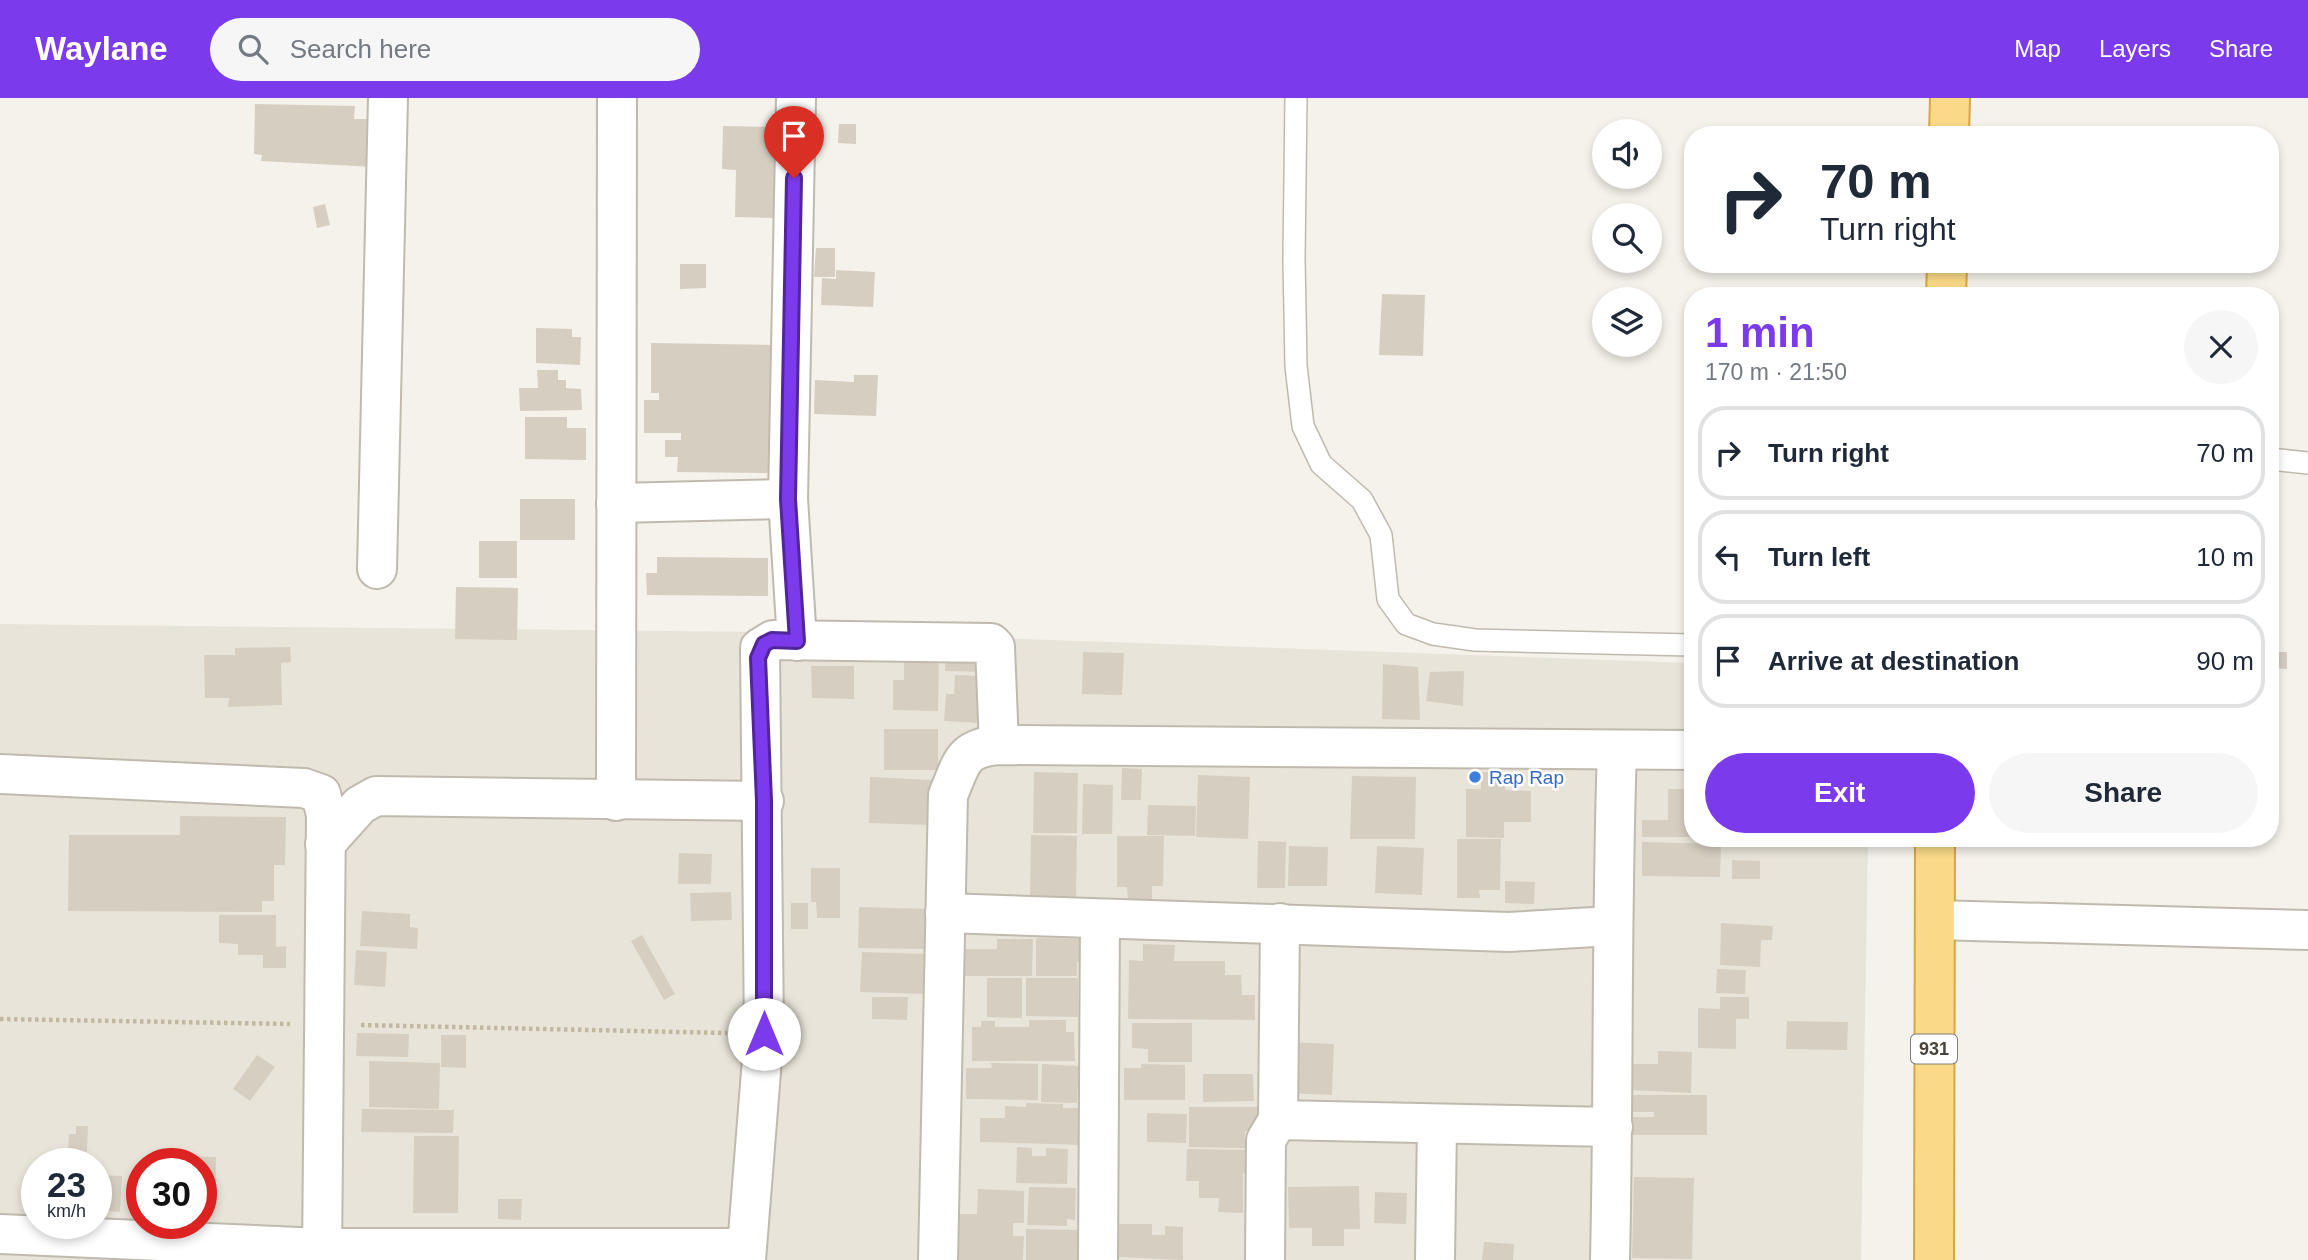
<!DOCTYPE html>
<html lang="en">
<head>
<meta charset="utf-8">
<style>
  body { margin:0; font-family:Arial,sans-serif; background:#f6f6f7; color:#1f2937; height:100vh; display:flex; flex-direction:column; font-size:26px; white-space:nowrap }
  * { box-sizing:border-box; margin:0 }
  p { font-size:23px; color:#747a83 }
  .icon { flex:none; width:38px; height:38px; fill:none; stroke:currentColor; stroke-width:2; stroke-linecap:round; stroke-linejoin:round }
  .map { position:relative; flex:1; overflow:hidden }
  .details { position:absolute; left:1684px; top:189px; width:595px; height:560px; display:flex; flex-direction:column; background:#fff; border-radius:28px; box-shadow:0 4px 10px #0003 }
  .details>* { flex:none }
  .top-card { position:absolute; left:1684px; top:28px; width:595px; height:147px; border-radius:28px; box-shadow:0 4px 10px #0003; background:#fff; color:#1f2937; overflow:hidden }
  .controls { position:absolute; left:1592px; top:21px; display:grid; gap:14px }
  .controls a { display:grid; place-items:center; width:70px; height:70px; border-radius:50%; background:#fff; box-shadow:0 4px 10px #0003; font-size:35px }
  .speed { position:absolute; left:21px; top:1050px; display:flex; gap:14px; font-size:35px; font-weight:700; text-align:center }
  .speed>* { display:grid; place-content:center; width:91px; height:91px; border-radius:50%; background:#fff; box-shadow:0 4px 10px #0003; line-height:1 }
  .speed small { font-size:18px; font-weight:400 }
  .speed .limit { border:10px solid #d22; background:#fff; color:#111 }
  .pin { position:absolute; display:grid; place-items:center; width:60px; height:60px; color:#fff; margin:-72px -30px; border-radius:50% 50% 50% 0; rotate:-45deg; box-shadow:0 0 7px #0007 }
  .pin .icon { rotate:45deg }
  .me { position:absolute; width:77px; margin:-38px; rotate:0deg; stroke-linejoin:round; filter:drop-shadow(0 0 5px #0008) }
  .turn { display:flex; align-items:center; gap:24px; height:147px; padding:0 21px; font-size:32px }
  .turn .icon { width:91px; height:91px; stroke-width:2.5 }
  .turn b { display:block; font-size:49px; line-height:60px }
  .round { display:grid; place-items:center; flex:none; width:74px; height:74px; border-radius:37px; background:#f6f6f7 }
  .summary { display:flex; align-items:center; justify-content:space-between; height:119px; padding:0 21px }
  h1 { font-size:42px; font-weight:700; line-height:52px; color:#7c3aed }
  .cta { display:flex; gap:14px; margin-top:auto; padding:14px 21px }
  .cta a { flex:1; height:80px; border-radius:42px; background:#7c3aed; color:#fff; font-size:28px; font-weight:700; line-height:80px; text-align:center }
  .cta a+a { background:#f6f6f7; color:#1f2937 }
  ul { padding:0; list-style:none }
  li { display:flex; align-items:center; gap:21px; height:94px; margin:0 14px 10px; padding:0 7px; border:4px solid #e0e1e3; border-radius:28px }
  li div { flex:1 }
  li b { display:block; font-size:26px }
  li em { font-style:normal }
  header { display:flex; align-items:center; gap:42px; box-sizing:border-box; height:98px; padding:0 35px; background:#7c3aed; color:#fff }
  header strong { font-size:33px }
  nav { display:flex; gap:38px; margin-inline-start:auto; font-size:24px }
  .search { width:490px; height:63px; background:#f6f6f7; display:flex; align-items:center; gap:18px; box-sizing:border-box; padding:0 24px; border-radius:38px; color:#747a83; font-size:26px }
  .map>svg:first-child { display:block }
  .residential { fill:#e9e4d9; fill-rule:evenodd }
  .building { fill:#d6cec1 }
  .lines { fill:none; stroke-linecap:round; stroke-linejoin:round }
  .service-casing { stroke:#c0baae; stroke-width:24 }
  .minor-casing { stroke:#c0baae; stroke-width:42 }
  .trunk-casing { stroke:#d9a640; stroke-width:42 }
  .path { stroke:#c2b79f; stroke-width:4.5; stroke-dasharray:3.5 3.5; stroke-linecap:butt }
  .service { stroke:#fff; stroke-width:21 }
  .minor { stroke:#fff; stroke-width:38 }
  .trunk { stroke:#fada88; stroke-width:38 }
  .route-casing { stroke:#51269a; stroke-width:18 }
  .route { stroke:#7c3aed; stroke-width:12 }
  .shop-dot { fill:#3f7fe0; stroke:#fff; stroke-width:2.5 }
  .labels { text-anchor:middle; stroke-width:5; stroke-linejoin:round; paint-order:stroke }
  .shield { fill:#fff; stroke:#807b74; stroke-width:2 }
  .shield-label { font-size:18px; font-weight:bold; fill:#494339 }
  .shop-label { font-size:19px; fill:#366cbe; stroke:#fff; text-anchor:start }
</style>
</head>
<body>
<header>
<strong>Waylane</strong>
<div class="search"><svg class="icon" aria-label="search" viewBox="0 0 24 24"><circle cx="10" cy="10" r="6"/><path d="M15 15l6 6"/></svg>Search here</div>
<nav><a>Map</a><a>Layers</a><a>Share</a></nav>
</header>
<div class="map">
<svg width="2308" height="1162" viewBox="0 0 2308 1162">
  <rect width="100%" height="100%" fill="#f5f2eb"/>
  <path class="residential" d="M0,526L860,535L1692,565V740H1868L1861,1162H0ZM37,1066H96V1125H37ZM142,1066H201V1125H142Z"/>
  <g class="building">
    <path d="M255,6L355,8L354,21H369L374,69L261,63L262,57L254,56Z"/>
    <path d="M839,26H856V46L838,45Z"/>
    <path d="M723,28L780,29L778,120L735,119L736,72L722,71Z"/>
    <path d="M325,106L330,127L317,130L313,109Z"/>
    <path d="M816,150H835V179H814Z"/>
    <path d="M680,166H706V190L680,191Z"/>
    <path d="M836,172L875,174L873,209L821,207L822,180L836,181Z"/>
    <path d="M1382,196L1425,197L1423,258L1379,257Z"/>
    <path d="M536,230L572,231V239H581L580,267L536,265Z"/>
    <path d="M651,245L775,247L774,375L677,374L678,359H665V342H681V335H644V302H659V295H651Z"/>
    <path d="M537,272H558V282H566V290L581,291L582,312L520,313L519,290H538Z"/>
    <path d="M854,277H878L876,318L814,316L815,282L854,284Z"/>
    <path d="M525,319H567V330H586V362L525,361Z"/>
    <rect x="520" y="401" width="55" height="41"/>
    <rect x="479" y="443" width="38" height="37"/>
    <path d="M657,459L768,460V498L647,497L646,475H657Z"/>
    <path d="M456,489L518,490L517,542L455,541Z"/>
    <path d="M946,547L988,548L987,574L945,573Z"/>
    <path d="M290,549L291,564L281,565L282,607L228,609L229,600H205L204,557H235V550Z"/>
    <path d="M1083,554L1124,555L1122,597L1082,596Z"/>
    <path d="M2270,554H2287V571L2270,570Z"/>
    <path d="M904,556L939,557L938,613L893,612V582H904Z"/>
    <path d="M1383,566L1418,569L1420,622L1382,621Z"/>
    <path d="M811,568H854V601L812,600Z"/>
    <path d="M1464,573L1463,608L1426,603L1430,574Z"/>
    <path d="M955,577L981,578L979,625L944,623L946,596H954Z"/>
    <rect x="884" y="631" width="54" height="41"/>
    <path d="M1122,670L1142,671L1141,702H1121Z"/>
    <path d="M1034,674L1078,675L1077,735H1033Z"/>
    <path d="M1481,674L1506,675L1505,692L1531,693V724H1504V740L1466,739V691H1481Z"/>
    <path d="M1198,677L1250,679L1248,741L1196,739Z"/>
    <path d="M1352,678L1416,679L1415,741H1350Z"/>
    <path d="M870,679L931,682L930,727L869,725Z"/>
    <path d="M1083,686L1113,687L1112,736H1082Z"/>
    <path d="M1668,691H1692V739H1642V722H1668Z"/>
    <path d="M1148,707L1196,708L1195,738L1147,737Z"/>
    <path d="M180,718L286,719L285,767H274V803H262V814L68,813L69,737H180Z"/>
    <path d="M1031,737L1077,738L1076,801L1030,800Z"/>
    <path d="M1117,738H1164L1163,788H1152V802L1128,801L1127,789H1117Z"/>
    <path d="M1728,740H1767V744L1728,743Z"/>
    <path d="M1457,741H1501L1500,792H1479L1480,800H1457Z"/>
    <path d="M1258,743L1286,744L1285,790H1257Z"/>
    <path d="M1642,744L1721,746L1720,779L1642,778Z"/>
    <path d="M1289,748L1328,749L1327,788H1288Z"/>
    <path d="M1377,748L1424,750L1422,797L1375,795Z"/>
    <path d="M679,755L712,756L711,786H678Z"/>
    <path d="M1732,762L1760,763V781H1732Z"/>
    <path d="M811,770H840V820H817L816,804H811Z"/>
    <path d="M1505,783L1535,784L1534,806L1505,805Z"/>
    <path d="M731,794L732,822L691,823L690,795Z"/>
    <rect x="791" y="805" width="17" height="26"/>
    <path d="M859,809L931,811L928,851L858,850Z"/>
    <path d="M362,813L410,816V829L418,830L417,851L360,848Z"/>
    <path d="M219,817H276V849L286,848V870H263V857H238V846L219,845Z"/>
    <path d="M1721,825L1773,828L1772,842H1761L1760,869L1720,867Z"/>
    <path d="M642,837L675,896L664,902L631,843Z"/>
    <path d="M1036,840L1090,841L1089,865L1077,864V878H1036Z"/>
    <path d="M997,841H1033L1032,878H964V851H997Z"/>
    <path d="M1143,846L1175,847L1174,863H1225V877H1241L1242,897H1255V922L1128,921L1129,862L1143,863Z"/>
    <path d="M356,852L387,854L385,889L354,887Z"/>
    <path d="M862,854L928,856L927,896L860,894Z"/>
    <path d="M1717,871L1746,872L1745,896L1716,895Z"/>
    <path d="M987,880H1022V920L987,919Z"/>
    <path d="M1026,880H1078V919L1026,918Z"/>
    <path d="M872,899H908L907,922L872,921Z"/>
    <path d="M1720,899H1749V921H1736V951L1698,950V910L1720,911Z"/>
    <path d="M1029,922H1066V934H1074L1075,963H972V929H981V923H995V929H1029Z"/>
    <path d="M1787,923L1848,924L1847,952L1786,951Z"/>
    <path d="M1132,925H1192V964H1148V951L1132,950Z"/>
    <path d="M357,935L409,936L408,959L356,958Z"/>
    <path d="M441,937H466V970L441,969Z"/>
    <path d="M1290,944L1334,946L1332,997L1288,995Z"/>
    <path d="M1658,953L1692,954L1691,995L1631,992L1632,966H1658Z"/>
    <path d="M257,957L275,969L250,1003L233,991Z"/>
    <path d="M369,963L440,965L439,1011L369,1009Z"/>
    <path d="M991,965L1038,966V1002L966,1001V970H992Z"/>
    <path d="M1042,966L1079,968L1077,1005L1041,1004Z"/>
    <path d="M1141,966L1185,967V1002H1124V970H1141Z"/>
    <path d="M1203,976H1253L1254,1003L1203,1004Z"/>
    <path d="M1632,997H1707V1037H1631V1019H1654V1014H1632Z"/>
    <path d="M1026,1005L1063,1006V1010H1085L1084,1047L980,1044V1020H1005V1008L1026,1009Z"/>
    <path d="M1189,1009H1258V1033H1245V1050L1189,1049Z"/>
    <path d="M362,1011L454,1012L453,1035L361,1034Z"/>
    <path d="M1147,1015L1187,1016L1186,1045L1147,1044Z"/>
    <path d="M76,1028H88L87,1054H68L69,1036H76Z"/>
    <path d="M414,1038H459L458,1115H413Z"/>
    <path d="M1247,1038H1258V1076L1243,1075V1115L1218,1114L1219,1100H1199V1083H1186L1187,1051L1247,1052Z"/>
    <path d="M1017,1049L1032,1050V1058H1046V1050L1068,1051L1067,1086L1016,1085Z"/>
    <path d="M165,1058L216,1059L215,1109H201V1066H164Z"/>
    <path d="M96,1077L122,1078L120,1114L96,1112Z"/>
    <path d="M1634,1079L1694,1080L1692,1161L1632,1160Z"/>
    <path d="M1359,1088L1360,1131H1344V1148H1312V1130H1289L1288,1089Z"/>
    <path d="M1029,1089L1076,1090L1075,1122L1067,1121V1128L1027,1127Z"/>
    <path d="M978,1091L1024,1093V1125H1013V1138H1024L1023,1162H958L959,1116H977Z"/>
    <path d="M1375,1094L1407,1095L1406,1126L1374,1125Z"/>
    <path d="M498,1101H522L521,1122L498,1121Z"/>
    <path d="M1117,1126H1152V1137H1165V1128L1183,1129V1162L1117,1159Z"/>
    <path d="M1026,1131L1088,1132L1087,1162H1026Z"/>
    <path d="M1484,1144L1514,1146L1513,1162H1482Z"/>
  </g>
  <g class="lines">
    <defs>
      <g id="service">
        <path d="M1296,0L1294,161L1296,268L1303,328L1321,366L1362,402L1381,437L1388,501L1406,526L1433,536L1475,542L1692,547"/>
        <path d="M2270,361L2308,365"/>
      </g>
      <g id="minor">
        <path d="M796,0L788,401L797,543"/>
        <path d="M616,405L788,401"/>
        <path d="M377,471L388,0"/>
        <path d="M0,676L304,690L321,696L326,717L322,1162"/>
        <path d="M616,703L617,0"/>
        <path d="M325,746L360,707L376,698L764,703"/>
        <path d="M945,815L1509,834L1611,828"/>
        <path d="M1935,822L2308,832"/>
        <path d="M1278,1022L1613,1029"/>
        <path d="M0,1136L322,1150H746"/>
        <path d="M746,1162L764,936L760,550L773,542L991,545L995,549L999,647"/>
        <path d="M938,1162L948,697C962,665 961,650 999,647L1692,652"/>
        <path d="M1098,1162L1100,821"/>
        <path d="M1265,1162L1266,1042L1278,1022L1280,825"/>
        <path d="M1435,1162L1437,1027"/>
        <path d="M1610,1162C1614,992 1611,822 1617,652"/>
      </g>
      <g id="trunk">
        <path d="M1949,37L1950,0"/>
        <path d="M1946,198L1947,166"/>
        <path d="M1934,1162L1935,740"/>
      </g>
    </defs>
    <use href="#service" class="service-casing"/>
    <use href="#minor" class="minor-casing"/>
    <use href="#trunk" class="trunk-casing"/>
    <g class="path">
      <path d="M0,921L290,926"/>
      <path d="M361,927L727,935"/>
    </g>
    <use href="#service" class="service"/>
    <use href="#minor" class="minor"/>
    <use href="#trunk" class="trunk"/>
  </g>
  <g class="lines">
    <defs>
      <path id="route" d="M764,936V703L758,560L764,546L772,542L797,543L788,401L794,80"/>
    </defs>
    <use href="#route" class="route-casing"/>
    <use href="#route" class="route"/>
  </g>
  <circle class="shop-dot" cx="1475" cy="679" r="7"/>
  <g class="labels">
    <rect class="shield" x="1911" y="936.5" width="46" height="29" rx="5"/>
    <g class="shield-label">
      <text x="1934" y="957">931</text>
    </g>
    <g class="shop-label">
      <text x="1489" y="686">Rap Rap</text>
    </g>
  </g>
</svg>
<div class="controls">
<a><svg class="icon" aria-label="sound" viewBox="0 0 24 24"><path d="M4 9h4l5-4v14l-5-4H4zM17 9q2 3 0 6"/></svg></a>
<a><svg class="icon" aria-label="search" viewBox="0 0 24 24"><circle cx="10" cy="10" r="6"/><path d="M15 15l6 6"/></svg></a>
<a><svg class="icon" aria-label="layers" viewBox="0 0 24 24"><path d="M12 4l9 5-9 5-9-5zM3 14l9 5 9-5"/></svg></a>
</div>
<div class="speed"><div>23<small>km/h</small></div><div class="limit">30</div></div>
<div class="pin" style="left:794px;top:80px;background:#d93025"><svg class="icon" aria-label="arrive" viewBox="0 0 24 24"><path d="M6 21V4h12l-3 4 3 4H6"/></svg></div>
<svg class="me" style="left:764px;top:936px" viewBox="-20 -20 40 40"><circle r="19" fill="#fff"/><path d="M0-13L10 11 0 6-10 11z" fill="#7c3aed"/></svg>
<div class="top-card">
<div class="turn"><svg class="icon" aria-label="right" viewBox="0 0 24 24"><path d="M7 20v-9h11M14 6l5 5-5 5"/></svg><div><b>70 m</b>Turn right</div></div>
</div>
<section class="details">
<div class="summary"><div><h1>1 min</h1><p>170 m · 21:50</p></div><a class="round"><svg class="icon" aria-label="close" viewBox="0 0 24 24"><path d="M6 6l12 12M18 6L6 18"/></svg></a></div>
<ul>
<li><svg class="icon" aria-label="right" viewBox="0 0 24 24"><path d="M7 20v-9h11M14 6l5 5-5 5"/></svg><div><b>Turn right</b></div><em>70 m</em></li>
<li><svg class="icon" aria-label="left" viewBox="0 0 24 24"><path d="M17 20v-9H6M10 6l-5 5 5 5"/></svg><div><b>Turn left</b></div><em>10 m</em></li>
<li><svg class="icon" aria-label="arrive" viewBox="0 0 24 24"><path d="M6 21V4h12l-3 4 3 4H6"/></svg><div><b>Arrive at destination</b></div><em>90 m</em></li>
</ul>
<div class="cta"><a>Exit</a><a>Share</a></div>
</section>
</div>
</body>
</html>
